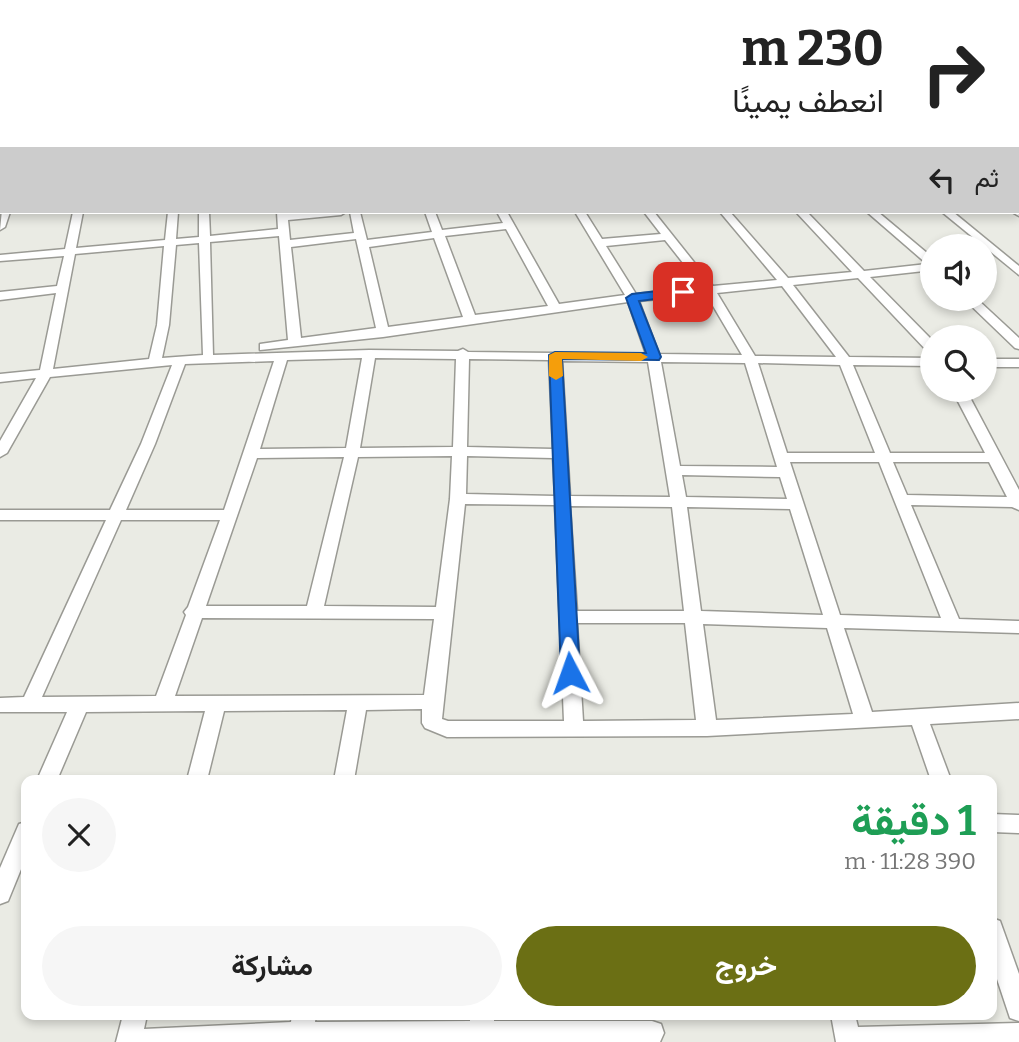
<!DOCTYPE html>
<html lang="ar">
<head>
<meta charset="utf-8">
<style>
  body { margin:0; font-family:Bitter,Vazirmatn,serif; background:#f6f6f6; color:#222; direction:rtl; height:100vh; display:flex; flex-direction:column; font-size:26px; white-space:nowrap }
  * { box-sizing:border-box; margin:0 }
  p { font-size:23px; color:#767676 }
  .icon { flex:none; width:38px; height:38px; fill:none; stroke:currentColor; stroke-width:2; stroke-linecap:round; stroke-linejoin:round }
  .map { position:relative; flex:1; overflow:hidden; direction:ltr }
  .side { position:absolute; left:21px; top:775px; width:976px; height:245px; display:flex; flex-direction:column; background:#fff; border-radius:14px; box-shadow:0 4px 10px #0003; direction:rtl }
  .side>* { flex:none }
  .guide { position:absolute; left:0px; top:0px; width:1020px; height:214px; box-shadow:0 4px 10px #0003; direction:rtl; background:#fff; color:#222; overflow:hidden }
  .fabs { position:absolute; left:920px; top:234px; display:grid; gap:14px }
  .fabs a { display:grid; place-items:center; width:77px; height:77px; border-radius:50%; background:#fff; box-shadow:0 4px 10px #0003; font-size:35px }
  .pin { position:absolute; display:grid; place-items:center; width:60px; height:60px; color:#fff; margin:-30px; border-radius:14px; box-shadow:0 4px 10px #0006 }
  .me { position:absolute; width:77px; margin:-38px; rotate:356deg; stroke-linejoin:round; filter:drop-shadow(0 0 5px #0008) }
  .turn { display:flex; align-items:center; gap:24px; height:147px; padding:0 21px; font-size:32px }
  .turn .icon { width:91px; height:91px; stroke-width:2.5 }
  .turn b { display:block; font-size:49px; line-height:60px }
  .then { display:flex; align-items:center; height:66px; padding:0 21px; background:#0003; gap:14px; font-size:26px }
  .round { display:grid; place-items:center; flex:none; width:74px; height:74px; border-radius:37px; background:#f6f6f6 }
  .summary { display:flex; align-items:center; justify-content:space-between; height:119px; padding:0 21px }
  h1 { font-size:42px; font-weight:700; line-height:52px; color:#1e9e55 }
  .primary-button { display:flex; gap:14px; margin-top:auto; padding:14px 21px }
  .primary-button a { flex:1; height:80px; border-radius:42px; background:#6b6f14; color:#fff; font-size:28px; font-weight:700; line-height:80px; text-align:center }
  .primary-button a+a { background:#f6f6f6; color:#222 }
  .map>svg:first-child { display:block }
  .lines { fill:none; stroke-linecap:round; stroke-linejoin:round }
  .minor-casing { stroke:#9a9a94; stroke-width:3 }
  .minor { fill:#fff; fill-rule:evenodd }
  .route { fill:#1a73e8; stroke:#114b97; stroke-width:2 }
  .slow { fill:#f59e0b }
</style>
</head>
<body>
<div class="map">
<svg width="1019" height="1042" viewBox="0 0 1019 1042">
  <rect width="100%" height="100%" fill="#eaebe4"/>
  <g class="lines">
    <defs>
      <g id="minor">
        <path d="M0,0H26L0,3Z"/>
        <path d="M75,0H81L74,2Z"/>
        <path d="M122,0H128L121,2Z"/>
        <rect x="185" y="0" width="6" height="2"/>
        <rect x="253" y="0" width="6" height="2"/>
        <path d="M300,0H306L307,2H300Z"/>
        <rect x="349" y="0" width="6" height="2"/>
        <path d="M394,0H400L401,2H394Z"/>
        <path d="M448,0H454L455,2H448Z"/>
        <rect x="513" y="0" width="6" height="2"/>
        <path d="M579,0H586L587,2H580Z"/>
        <path d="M648,0H677L645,2Z"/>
        <path d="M694,0H701L702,2H695Z"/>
        <path d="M742,0H749L750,2H743Z"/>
        <path d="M790,0H798L799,2H791Z"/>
        <path d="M836,0H844L845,2H837Z"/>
        <path d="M898,0H906L907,2H899Z"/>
        <path d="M954,0H962L964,2H955Z"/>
        <rect x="1018" y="13" width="1" height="4"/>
        <rect x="0" y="28" width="2" height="4"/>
        <rect x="1018" y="31" width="1" height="4"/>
        <rect x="1018" y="48" width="1" height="4"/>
        <path d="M0,63H2L0,71Z"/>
        <rect x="0" y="100" width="2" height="6"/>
        <rect x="1018" y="149" width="1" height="6"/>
        <rect x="0" y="165" width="2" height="6"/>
        <path d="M1018,209L1019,216L1012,212H1018Z"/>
        <path d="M2,210V212H10L5,227L0,230Z"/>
        <path d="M73,212H83L76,248L165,240L168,212H178L176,239L199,237V212H209L210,236L278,229L277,212H346L341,215L288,220L290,240L354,233L350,212H360L367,240L432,232L425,212H435L442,230L503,223L497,212H507L559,304L625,295L575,212H585L602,239L661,234L644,212H654L713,286L777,280L720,212H730L788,278L852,272L796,212H807L864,271L927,264L867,212H878L933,258V270L870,277L933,341V353L928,352L858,278L793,285L849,357L933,358V366L853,365L890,453H985L952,390H966L1019,490V510L1012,507L911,505L959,619L1019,621V633L844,628L872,712L1019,703V719L930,724L951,780H931L912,725L707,736L447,737L425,728L422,723V709L366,710L354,780H334L347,710L224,711L207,780H187L205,711L86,712L57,780H37L67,712H0V698L24,697L106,520H0V510H110L141,444L172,365L50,377L7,453L0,457V441L36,378L0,382V374L40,370L56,293L0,300V292L57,286L64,256L0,261V255L65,249ZM506,229L548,306L475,315L445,236ZM279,236L288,340L260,344V350L383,337L628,302L646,354L468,352L463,349L458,351L369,350L213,355L210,242ZM434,238L463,317L388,327L369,247ZM356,239L376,328L301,338L291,247ZM665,240L702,287L636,294L606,246ZM199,243L203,355L162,358L169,325L176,245ZM164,246L157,325L149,359L53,369L75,254ZM782,286L836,357L755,356L717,293ZM706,294L742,355L659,354L639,301ZM362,358L346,448L260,449L287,360ZM375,358L456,359L453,447L360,448ZM469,359L549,360L553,449L467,447ZM274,361L224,510H126L155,444L185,364ZM562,361L648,362L670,497L570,496ZM661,362L745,363L777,467L680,466ZM758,363L840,365L875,453H787ZM452,456L450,499L436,607L324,606L358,457ZM467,456L553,458L555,496L466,494ZM344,457L307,606H206L257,458ZM790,462H879L941,618L840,615ZM893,462H989L1007,497L907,495ZM682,475L780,477L787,499L686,497ZM465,504L555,505L564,721H448L442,719ZM570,506L672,507L684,611H577ZM687,507L790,509L823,615L701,611ZM121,520H220L188,607L184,612L186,615L156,696L42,697ZM202,618L434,619L424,695L175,696ZM577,623H685L696,720L583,721ZM703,624L827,628L853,714L716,720Z"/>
        <path d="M942,212H953L1019,266V275Z"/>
        <path d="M964,299H977L1019,338V349L1015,348Z"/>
        <rect x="985" y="359" width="34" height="8"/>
        <path d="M992,814L1019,815V833L992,832Z"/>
        <path d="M26,822V857L8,901L0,904V868L19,824Z"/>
        <path d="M992,918L1000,921L1019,974V1021L1010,1018L992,964Z"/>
        <path d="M123,1015H147L144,1029L291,1022L292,1015H316L315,1022L470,1021V1015H494V1021H652L661,1024L664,1033L660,1042H116Z"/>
        <path d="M831,1015H855L858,1027L1019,1023V1042H836Z"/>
      </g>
    </defs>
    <use href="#minor" class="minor-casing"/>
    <use href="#minor" class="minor"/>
  </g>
  <path class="route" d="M683,288L687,290V295L639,301L661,357L659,360L562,359L580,673L577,678H564L561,673L549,355L555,352L646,353L626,298L632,294Z"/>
  <path class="slow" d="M555,352L641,353L648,357L641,361L562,359L563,376L556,380L549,376V355Z"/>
</svg>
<div class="fabs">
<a><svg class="icon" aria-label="sound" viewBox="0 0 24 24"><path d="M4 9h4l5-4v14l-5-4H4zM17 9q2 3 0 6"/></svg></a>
<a><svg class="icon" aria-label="search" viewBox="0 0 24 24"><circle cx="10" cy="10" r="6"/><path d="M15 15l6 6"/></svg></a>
</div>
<div class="pin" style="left:683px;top:292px;background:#d93025"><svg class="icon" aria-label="arrive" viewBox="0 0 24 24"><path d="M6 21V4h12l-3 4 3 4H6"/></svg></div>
<svg class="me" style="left:570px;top:673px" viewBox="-20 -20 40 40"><path d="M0-17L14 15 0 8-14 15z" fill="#1a73e8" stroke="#fff" stroke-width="4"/></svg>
<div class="guide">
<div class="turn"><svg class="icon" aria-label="right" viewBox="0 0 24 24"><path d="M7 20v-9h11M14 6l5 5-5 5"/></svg><div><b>230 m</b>انعطف يمينًا</div></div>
<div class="then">ثم<svg class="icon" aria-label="left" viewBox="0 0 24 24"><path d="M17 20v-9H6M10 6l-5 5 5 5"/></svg></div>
</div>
<section class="side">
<div class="summary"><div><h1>1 دقيقة</h1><p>390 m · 11:28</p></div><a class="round"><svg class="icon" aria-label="close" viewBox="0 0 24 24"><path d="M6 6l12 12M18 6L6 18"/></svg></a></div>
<div class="primary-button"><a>خروج</a><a>مشاركة</a></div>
</section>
</div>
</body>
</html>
